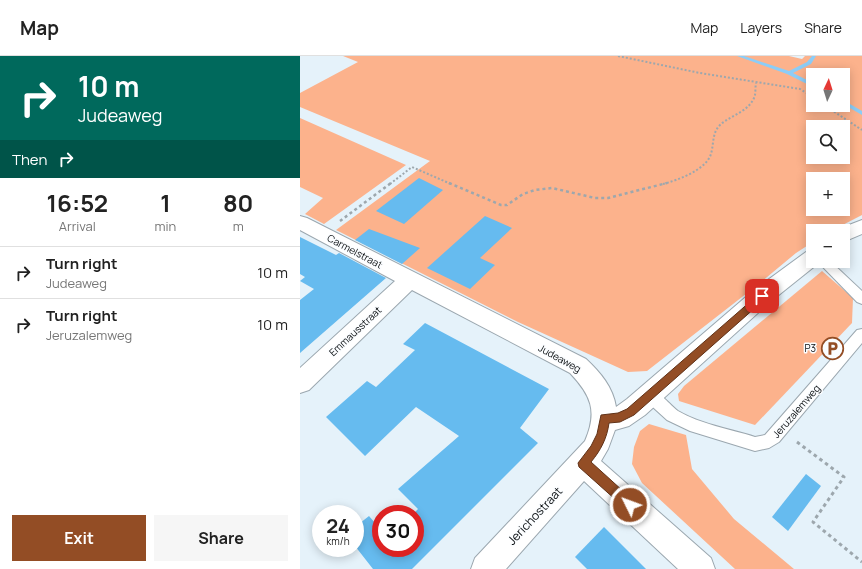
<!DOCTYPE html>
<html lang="en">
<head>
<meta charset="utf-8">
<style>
  body { margin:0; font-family:Manrope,sans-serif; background:#f6f6f6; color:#222; height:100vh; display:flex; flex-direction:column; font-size:15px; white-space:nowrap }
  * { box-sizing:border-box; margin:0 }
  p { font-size:13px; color:#767676 }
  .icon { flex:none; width:22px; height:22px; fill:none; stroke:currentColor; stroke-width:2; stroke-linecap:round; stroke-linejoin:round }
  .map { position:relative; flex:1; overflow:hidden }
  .side { display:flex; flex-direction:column; background:#fff; width:300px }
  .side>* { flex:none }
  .hud { background:#00695c; color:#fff; overflow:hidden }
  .needle { width:26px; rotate:4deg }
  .controls { position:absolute; left:506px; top:12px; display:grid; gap:8px }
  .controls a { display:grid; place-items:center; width:44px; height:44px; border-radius:0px; background:#fff; box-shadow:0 2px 10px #0003; font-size:20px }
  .speed { position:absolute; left:12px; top:449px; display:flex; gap:8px; font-size:20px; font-weight:700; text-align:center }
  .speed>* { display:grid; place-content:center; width:52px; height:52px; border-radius:50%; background:#fff; box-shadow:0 2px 10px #0003; line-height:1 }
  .speed small { font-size:10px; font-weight:400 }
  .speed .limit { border:6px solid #d22; background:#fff; color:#111 }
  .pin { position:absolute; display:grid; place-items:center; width:34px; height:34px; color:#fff; margin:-17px; border-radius:8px; box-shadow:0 2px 6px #0006 }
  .me { position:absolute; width:44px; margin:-22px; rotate:312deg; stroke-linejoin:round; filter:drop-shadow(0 0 3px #0008) }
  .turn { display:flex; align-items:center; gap:14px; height:84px; padding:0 12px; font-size:18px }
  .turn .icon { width:52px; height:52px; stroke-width:2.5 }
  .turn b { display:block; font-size:28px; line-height:34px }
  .then { display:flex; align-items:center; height:38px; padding:0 12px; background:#0003; gap:8px; font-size:15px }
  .eta { display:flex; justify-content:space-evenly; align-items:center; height:68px; text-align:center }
  .eta b { font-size:24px; font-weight:700; line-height:28px }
  .cta { display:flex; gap:8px; margin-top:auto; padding:8px 12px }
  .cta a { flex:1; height:46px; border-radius:0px; background:#934d25; color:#fff; font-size:16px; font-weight:700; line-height:46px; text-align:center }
  .cta a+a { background:#f6f6f6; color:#222 }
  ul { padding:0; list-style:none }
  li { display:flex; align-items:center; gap:12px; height:52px; padding:0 12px; border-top:1px solid #e0e0e0 }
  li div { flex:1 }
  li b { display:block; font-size:15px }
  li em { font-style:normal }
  header { display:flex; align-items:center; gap:24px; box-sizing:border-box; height:56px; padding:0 20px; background:#fff; border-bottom:1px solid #e0e0e0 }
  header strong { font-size:19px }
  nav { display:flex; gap:22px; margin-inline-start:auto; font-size:14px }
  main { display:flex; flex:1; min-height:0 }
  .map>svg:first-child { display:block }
  .green { fill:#fcb28c; fill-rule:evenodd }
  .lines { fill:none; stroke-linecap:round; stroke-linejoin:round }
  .stream { fill:#8ccdf7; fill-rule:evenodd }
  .building { fill:#66bbef }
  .service-casing { stroke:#9ba7af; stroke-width:2 }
  .minor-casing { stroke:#9ba7af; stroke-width:2 }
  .path-far2 { stroke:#9da7ad; stroke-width:2; stroke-dasharray:2 2; stroke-linecap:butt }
  .path-far1 { stroke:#9da7ad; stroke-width:2.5; stroke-dasharray:3 3; stroke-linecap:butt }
  .path { stroke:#9da7ad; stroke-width:3; stroke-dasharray:3.5 3.5; stroke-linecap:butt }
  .service { fill:#fff; fill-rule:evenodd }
  .minor { fill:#fff; fill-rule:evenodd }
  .route { fill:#934d25; stroke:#603218 }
  .labels { text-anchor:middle; stroke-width:3; stroke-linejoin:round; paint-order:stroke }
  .street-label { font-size:10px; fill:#0c1013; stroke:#fbfdff }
  .poi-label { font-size:10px; fill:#0c1013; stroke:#fbfdff; text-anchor:end }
  .near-street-label { font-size:12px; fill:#0c1013; stroke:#fbfdff }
</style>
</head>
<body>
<header>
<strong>Map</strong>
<nav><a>Map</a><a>Layers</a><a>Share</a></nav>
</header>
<main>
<section class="side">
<div class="hud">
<div class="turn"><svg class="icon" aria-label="right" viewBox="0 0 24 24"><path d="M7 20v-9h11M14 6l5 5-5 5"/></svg><div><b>10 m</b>Judeaweg</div></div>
<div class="then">Then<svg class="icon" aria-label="right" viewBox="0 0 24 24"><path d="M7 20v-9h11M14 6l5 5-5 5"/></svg></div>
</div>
<div class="eta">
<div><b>16:52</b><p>Arrival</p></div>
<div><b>1</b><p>min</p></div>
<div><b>80</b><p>m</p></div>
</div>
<ul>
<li><svg class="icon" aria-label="right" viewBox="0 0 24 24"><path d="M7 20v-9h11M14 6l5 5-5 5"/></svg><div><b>Turn right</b><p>Judeaweg</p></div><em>10 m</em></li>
<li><svg class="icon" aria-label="right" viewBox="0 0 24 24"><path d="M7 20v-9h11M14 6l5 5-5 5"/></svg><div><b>Turn right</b><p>Jeruzalemweg</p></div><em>10 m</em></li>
</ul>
<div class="cta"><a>Exit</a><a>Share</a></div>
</section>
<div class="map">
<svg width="562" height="513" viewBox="0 0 562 513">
  <rect width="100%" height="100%" fill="#e5f2fa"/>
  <g class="green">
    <path d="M43,0H489L502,3L505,0H562V159L531,175H513V186L496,197L460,227L347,315L328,316L218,266L36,174L130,105L0,51V37L58,6ZM513,19H543V49H513ZM513,71H543V101H513ZM513,123H543V153H513Z"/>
    <path d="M0,62L106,109L24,168L5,158L23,142L0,131Z"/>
    <path d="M522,215L553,242L552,267L455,369L379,345L378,338L384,330Z"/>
    <path d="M349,368L386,379L392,413L434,463L494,513H435L342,427L332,408L334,391L340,375Z"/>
  </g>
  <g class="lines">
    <g class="stream">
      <path d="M437,0H444L489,15L507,6L512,0H516L511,8L493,17L513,27V31L487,18Z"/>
      <path d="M543,44L562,55V59L543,48Z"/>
    </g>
  </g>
  <g class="building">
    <path d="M119,122L143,134L104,168L76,155Z"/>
    <path d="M185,160L212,172L180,202L195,209L170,233L127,212Z"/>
    <path d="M69,173L120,192L102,208L55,184Z"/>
    <path d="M0,181L36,199L39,197L86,222L0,297V244L14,233L0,225L5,221L0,218Z"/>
    <path d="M125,267L249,333L220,372L238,387L112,513H73L55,490V471L69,460L81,474V492H115V458H113L118,453L98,433L159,380L116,351L65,400L26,361L67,325L76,331L115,294L103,288Z"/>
    <path d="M506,418L521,430L488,475L472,461Z"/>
    <path d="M304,471L346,513H287L275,501Z"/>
  </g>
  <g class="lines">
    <defs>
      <g id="service">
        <path d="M517,205H530L562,235V248L557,246Z"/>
        <path d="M562,273V287L479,386L469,392L455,395L390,375L367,364L345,344L343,340L345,336C358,331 368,348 378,355C400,368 430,373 455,381L465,379L557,274Z"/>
      </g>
      <g id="minor">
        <path d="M0,160L7,162L286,303C300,316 313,331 316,351L327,343L454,234L506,196L513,194V205L520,206L470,246L345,359L329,370L315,374L308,393L301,405L411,502L415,513H378L284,425L206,513H171L175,502L285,385C298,355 291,339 270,317L112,234L9,334L0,337V312L95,225L0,174Z"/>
        <path d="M562,164V178L543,186V175L536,174Z"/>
      </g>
    </defs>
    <use href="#service" class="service-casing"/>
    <use href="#minor" class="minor-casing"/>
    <g class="path-far2">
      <path d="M318,0L400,17L500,33L513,41"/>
      <path d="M524,49L562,74"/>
      <path d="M90,128L112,111L151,128"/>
      <path d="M363,128C378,124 406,114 411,98C414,87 412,77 420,69C431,59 448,56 454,42C456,38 455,32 456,27"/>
    </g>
    <g class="path-far1">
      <path d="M149,127L201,149H207L223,138L235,134L252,132L295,142H308L367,127"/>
      <path d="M40,165L91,127"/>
    </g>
    <path class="path" d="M497,386L544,421L513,466L562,506"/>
    <use href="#service" class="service"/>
    <use href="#minor" class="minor"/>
  </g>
  <path class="route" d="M462,237L465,238L466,240L465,243L334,359L320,366L309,367C307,382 301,394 291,406L334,445L336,449L334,453L330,455L326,453L279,411L278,407L291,390L297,378L301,359L318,357L327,353L459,238Z"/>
  <defs>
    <symbol id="parking-ring" viewBox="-11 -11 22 22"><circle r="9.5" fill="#fbfdff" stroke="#934d25" stroke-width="1.5"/><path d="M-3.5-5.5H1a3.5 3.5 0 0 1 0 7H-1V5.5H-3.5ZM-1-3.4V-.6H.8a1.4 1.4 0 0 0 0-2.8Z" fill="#934d25"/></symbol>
  </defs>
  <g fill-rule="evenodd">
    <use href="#parking-ring" x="520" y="280" width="25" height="25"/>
  </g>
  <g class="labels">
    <g class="street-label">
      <text transform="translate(55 195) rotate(28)" y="4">Carmelstraat</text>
      <text transform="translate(55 275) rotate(-43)" y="4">Emmausstraat</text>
      <text transform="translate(260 302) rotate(29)" y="4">Judeaweg</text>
      <text transform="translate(496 355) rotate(-49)" y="4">Jeruzalemweg</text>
    </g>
    <g class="poi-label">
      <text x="516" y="296">P3</text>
    </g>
    <g class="near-street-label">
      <text transform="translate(235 460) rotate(-47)" y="4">Jerichostraat</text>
    </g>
  </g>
</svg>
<div class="controls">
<a><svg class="needle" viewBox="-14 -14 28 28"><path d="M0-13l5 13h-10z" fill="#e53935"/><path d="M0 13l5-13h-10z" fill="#767676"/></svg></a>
<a><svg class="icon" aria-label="search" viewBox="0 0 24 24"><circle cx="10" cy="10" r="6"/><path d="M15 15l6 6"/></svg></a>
<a>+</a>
<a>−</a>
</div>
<div class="speed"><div>24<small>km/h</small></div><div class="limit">30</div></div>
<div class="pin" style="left:462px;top:240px;background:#d93025"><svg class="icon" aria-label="arrive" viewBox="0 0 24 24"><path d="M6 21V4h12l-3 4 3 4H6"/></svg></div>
<svg class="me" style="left:330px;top:449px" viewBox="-20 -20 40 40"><circle r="17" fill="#934d25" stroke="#fff" stroke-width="3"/><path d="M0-11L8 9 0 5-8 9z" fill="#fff"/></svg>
</div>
</main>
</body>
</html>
